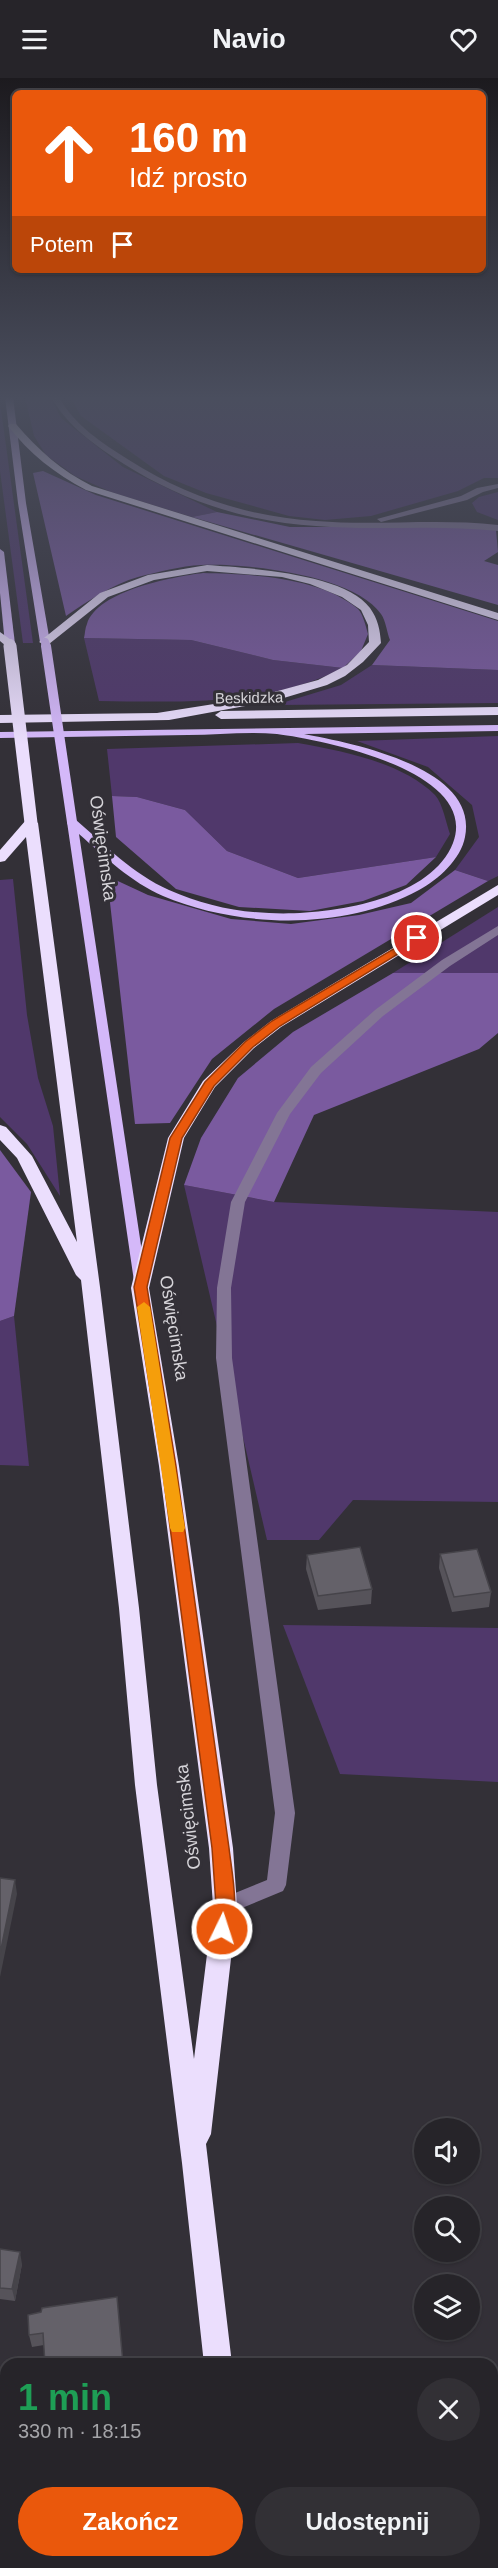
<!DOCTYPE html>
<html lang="pl">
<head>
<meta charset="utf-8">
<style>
  body { margin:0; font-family:Helvetica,sans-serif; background:#323035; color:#f1f3f6; height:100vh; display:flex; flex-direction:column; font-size:22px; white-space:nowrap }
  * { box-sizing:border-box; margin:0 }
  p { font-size:20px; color:#a4a4a8 }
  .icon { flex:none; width:33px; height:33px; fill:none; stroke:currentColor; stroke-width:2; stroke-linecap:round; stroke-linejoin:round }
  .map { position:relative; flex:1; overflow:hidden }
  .panel { position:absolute; left:0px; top:2280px; width:498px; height:210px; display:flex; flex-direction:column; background:#262429; border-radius:18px 18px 0 0; box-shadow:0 2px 4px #0004,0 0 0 2px #424146 }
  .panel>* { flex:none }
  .hud { position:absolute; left:12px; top:12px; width:474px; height:183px; border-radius:9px; box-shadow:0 2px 4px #0004,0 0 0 2px #424146; background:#ea580c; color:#fff; overflow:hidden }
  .buttons { position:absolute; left:414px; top:2040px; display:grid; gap:12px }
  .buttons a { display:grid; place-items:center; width:66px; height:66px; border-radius:50%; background:#262429; box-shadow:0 2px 4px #0004,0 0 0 2px #424146; font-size:30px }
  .pin { position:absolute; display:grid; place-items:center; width:51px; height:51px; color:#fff; margin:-26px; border:3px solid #fff; border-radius:50%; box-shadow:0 2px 6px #0007 }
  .me { position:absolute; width:66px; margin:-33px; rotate:4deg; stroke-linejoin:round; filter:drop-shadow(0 0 4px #0008) }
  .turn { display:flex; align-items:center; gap:21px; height:126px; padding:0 18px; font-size:27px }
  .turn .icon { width:78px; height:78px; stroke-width:2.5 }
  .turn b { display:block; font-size:42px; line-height:51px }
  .then { display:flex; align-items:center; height:57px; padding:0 18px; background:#0003; gap:12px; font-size:22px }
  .round { display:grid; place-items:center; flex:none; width:63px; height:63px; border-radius:32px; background:#323035 }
  .head { display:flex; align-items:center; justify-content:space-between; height:102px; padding:0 18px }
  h1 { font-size:36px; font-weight:700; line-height:45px; color:#1e9e55 }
  .button { display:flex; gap:12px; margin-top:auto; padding:12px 18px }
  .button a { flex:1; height:69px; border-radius:36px; background:#ea580c; color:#fff; font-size:24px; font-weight:700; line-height:69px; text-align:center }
  .button a+a { background:#323035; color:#f1f3f6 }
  header { display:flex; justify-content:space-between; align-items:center; height:78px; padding:0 18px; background:#262429; font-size:27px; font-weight:700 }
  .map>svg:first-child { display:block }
  .green { fill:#50386b }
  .forest { fill:#7a5a9f }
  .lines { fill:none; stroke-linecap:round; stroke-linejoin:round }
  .minor { fill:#837595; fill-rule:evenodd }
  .major { fill:#d4b8f9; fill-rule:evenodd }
  .highway { fill:#ebdefd; fill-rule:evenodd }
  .major-bridge-far1 { stroke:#d4b8f9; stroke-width:8 }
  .major-bridge { stroke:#d4b8f9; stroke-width:10 }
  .highway-bridge-far1 { stroke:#ebdefd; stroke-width:10 }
  .highway-bridge { stroke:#ebdefd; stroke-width:13 }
  .wall { fill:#56535a }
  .shaded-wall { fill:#46444a }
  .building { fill:#646169; stroke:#46444a; stroke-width:1.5 }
  .route { fill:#ea580c; stroke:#983908; stroke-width:1.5 }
  .slow { fill:#f59e0b }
  .labels { text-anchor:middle; stroke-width:6; stroke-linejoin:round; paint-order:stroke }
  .far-street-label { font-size:15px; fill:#d6d4d9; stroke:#333037 }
  .street-label { font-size:18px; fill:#d6d4d9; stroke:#333037 }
</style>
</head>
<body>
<header><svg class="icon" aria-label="menu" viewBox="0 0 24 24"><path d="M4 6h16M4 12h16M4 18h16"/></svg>Navio<svg class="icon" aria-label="heart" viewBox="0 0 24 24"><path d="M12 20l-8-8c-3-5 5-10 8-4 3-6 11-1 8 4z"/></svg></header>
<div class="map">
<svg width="498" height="2490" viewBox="0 0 498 2490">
  <rect width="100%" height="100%" fill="#333037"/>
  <g class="green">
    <path d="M25,319H50L61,340L123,389L217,434L192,439L111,414L75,398L46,377L34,358Z"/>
    <path d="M70,319H498V400H484L458,413L371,438L325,442L289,438L206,415L164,398L81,338Z"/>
    <path d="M0,326L4,353L33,565H23L0,393Z"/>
    <path d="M498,414V442L477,434L472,425L479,419Z"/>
    <path d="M84,560L191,562L273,582L343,590C268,628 181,624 99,623Z"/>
    <path d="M372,587L498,592V625L275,627L341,607Z"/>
    <path d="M498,658V798L488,803L455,792L479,759L472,727L428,689L357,663Z"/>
    <path d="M298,665C342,673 402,684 435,717C443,726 446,745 450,756L436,779L298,800L227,773L185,732L137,719L112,718L107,671Z"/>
    <path d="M13,801L27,937L38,1000L53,1048L60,1118L27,1066L0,1039V802Z"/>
    <path d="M498,829V895H393Z"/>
    <path d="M184,1107L274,1124L498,1134V1424L353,1422L319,1462H267Z"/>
    <path d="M14,1238L29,1388L0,1387V1243Z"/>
    <path d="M283,1547L498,1550V1704L340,1696Z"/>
  </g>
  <g class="forest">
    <path d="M43,393L96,417L498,543V592L372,587L390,562C387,555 386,543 381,536C354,497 246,485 201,487C181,488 158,494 138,499C113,506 88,523 66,538L33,395Z"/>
    <path d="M217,434L290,449H458L496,452L498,474L484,483L498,487V527L192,439Z"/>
    <path d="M203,495C250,496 320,499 358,531C363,536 366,549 368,556L361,573L343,590L273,582L191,562L84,560C85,556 85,550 87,546C98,512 173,499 203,495Z"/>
    <path d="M112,718L137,719L185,732L227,773L298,800L436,779L406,807L363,823L310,833L239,829L176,811L116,759Z"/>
    <path d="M455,792L488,803L274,931L212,981L170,1045L135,1046L107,798L148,817L231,841L291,846L359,837L411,825Z"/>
    <path d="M393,895H498V955L479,971L314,1037L274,1124L184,1107L201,1060L238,1000L293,954Z"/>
    <path d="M0,1072L31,1114L14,1238L0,1243Z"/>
  </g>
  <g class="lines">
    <g class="minor">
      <path d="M51,319H59C74,347 102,365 129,382C185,418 249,439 316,443C377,448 437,440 498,447V453C437,446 377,453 316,448C248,444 182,423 124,386C96,368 68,349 51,319Z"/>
      <path d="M498,406V410L483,414L467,422L381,444L377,441L461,418L477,410Z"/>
      <path d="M498,848V857L450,888L383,938L321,995L290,1036L245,1124L231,1210L232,1280L295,1735L286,1807L283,1813L225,1837L218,1834L215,1828L218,1822L267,1802L275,1735L216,1280L217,1210L231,1124L277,1035L311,989L375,932L442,882Z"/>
    </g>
    <g class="major">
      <path d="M5,319H13L26,425L50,564L45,567L40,564L18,425Z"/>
      <path d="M0,471L4,474L15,566L10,569L5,566L0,515Z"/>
      <path d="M498,647V653L304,656C351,665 479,689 465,759C461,781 438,802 419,812C345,853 238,850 163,818C131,804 105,779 79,756L147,1207L145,1210H135L67,744L68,742H76C105,767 133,796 169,812C200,826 235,834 269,835C323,838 430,824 453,765C480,693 323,662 277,656C248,653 217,657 188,657C125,658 63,659 0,660V654Z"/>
    </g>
    <g class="highway">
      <path d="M10,346H16C38,372 62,393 92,408L498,535V542L86,412C55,396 29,375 8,348Z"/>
      <path d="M207,487C247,490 345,495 370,530C378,541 380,552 381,565L363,584L345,598L327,607L277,622L169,642L0,645V637L157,635L252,620L318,602L347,587L369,564L368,547L361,532L342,519L310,506L282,499L207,493L154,502L108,519L49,566L45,567L39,564L100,515L148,497Z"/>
      <path d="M0,554L14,564V568H6L0,563Z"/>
      <path d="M498,629V637L221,641L215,637L221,633Z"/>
      <path d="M31,741L38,745L100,1209L139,1530L157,1707L194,1981L213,1828L209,1770L159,1388L131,1210L168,1060L203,1003L244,964L271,943L498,807V817L281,949L254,970L215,1009L184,1060L149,1210L179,1388L233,1770L237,1828L211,2056L206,2066L232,2286H204L182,2085L135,1707L119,1530L81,1202L76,1197L17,1080L0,1062V1047L6,1049L32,1078L77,1164L26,759L5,783L0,784V772L26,742Z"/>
      <rect x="227" y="2484" width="30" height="6"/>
    </g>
    <path class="major-bridge-far1" d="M45,564L46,570"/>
    <path class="major-bridge" d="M46,568L72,744"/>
    <path class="highway-bridge-far1" d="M10,566V570"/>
    <path class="highway-bridge" d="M10,568L31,745"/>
  </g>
  <g class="wall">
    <path d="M440,1476L491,1514L489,1529L452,1534L439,1490Z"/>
    <path d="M307,1477L372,1511L371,1526L318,1532L306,1491Z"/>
    <path d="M0,2171L22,2186L15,2223L0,2221Z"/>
    <path d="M41,2234L44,2267L32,2269L29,2257Z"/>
  </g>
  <g class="shaded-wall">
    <path d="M15,1802L17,1816L0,1899V1876Z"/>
    <path d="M20,2174L22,2186L15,2223L12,2211Z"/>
  </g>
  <g class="building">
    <path d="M360,1469L372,1511L318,1518L307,1477Z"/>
    <path d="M477,1471L491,1514L454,1519L440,1476Z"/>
    <path d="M0,1800L15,1802L0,1876Z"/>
    <path d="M0,2171L20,2174L12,2211L0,2210Z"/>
    <path d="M117,2219L123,2286H45L43,2255L29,2257L28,2237L41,2234L42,2230Z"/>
  </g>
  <linearGradient id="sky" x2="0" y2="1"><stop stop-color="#1c1a1e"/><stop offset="0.48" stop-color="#4a4e5e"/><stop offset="1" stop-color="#4a4e5e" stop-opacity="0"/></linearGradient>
  <rect width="498" height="667" fill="url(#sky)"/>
  <path class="route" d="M417,857L423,860L421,862L280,948L253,969L214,1008L182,1060L147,1209L176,1388L229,1770C232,1796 240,1832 229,1857L222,1859L216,1857L213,1851L216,1827L212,1770L162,1388L134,1209L170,1060L205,1004L245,964L272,943Z"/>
  <path class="slow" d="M144,1224L150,1229L185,1450L183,1454H172L170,1450L137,1229Z"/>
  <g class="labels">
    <g class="far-street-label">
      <text transform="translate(249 620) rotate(-1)" y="5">Beskidzka</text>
    </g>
    <g class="street-label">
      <text transform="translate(103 770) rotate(82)" y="6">Oświęcimska</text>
      <text transform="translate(174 1250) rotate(81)" y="6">Oświęcimska</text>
      <text transform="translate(188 1739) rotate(-97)" y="6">Oświęcimska</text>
    </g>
  </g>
</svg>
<div class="buttons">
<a><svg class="icon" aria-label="sound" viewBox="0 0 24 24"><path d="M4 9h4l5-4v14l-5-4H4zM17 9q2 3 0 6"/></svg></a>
<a><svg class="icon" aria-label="search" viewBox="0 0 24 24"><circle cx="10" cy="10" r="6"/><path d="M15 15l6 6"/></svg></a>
<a><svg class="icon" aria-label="layers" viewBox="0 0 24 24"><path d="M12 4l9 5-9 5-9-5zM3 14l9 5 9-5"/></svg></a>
</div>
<div class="pin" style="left:417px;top:860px;background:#d93025"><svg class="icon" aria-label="arrive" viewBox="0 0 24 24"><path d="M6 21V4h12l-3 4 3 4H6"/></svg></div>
<svg class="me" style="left:222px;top:1851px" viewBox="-20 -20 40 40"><circle r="17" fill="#ea580c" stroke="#fff" stroke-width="3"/><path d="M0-11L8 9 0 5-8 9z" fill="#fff"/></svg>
<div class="hud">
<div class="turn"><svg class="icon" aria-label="ahead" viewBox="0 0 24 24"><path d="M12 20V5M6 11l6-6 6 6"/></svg><div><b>160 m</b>Idź prosto</div></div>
<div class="then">Potem<svg class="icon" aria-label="arrive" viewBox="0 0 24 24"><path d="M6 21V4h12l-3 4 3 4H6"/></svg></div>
</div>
<section class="panel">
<div class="head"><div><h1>1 min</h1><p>330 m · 18:15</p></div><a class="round"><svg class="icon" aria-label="close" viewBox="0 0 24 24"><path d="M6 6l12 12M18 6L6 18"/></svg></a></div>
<div class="button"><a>Zakończ</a><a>Udostępnij</a></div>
</section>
</div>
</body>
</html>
